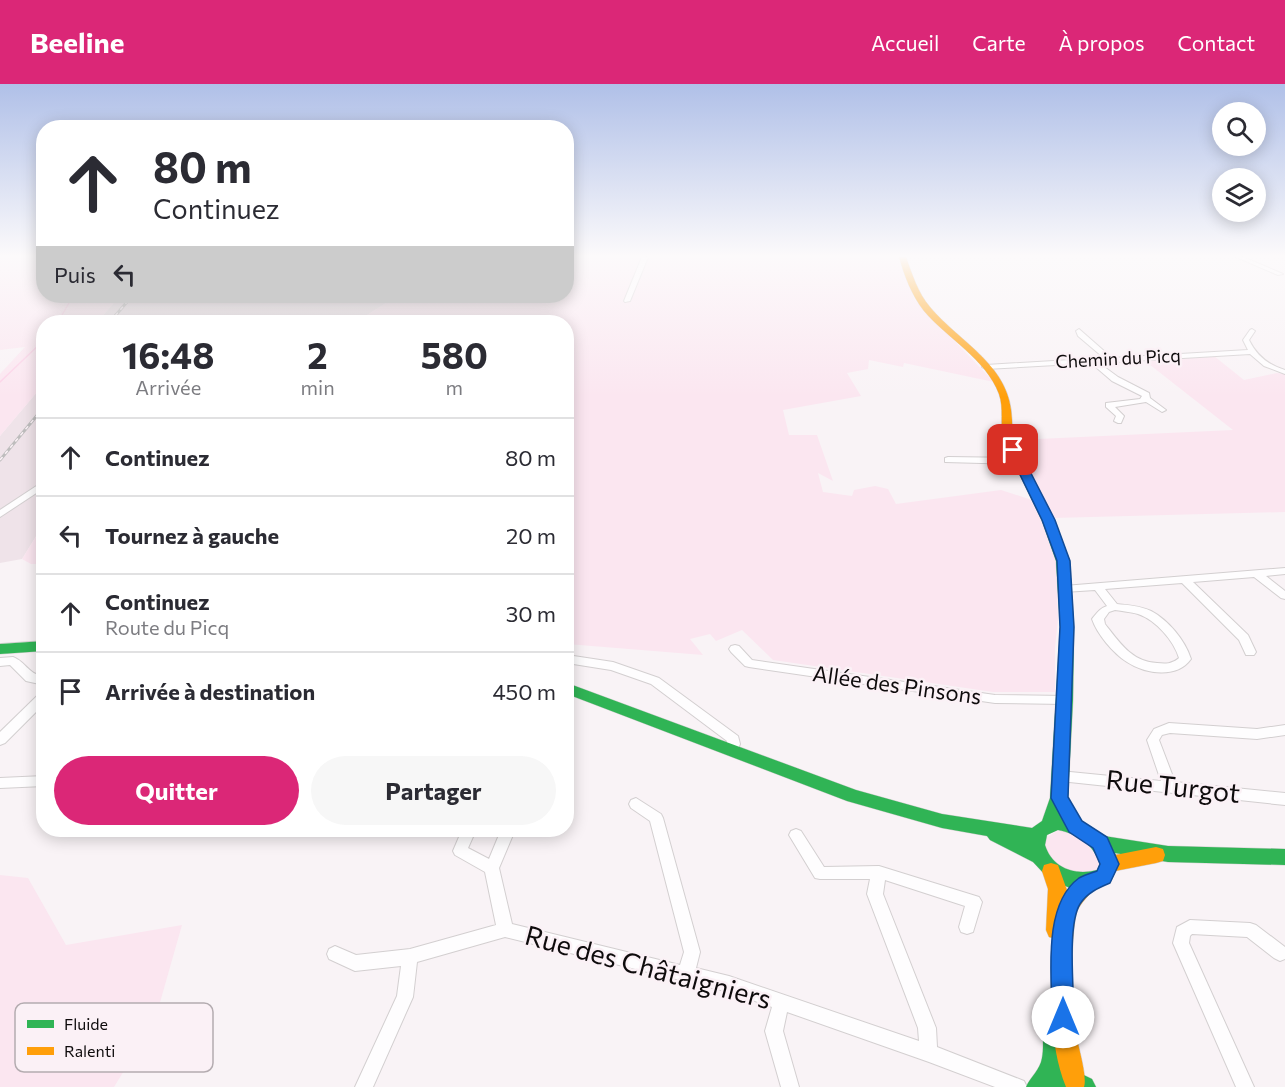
<!DOCTYPE html>
<html lang="fr">
<head>
<meta charset="utf-8">
<style>
  body { margin:0; font-family:Commissioner,sans-serif; background:#f7f7f7; color:#2b2b33; height:100vh; display:flex; flex-direction:column; font-size:22px; white-space:nowrap }
  * { box-sizing:border-box; margin:0 }
  p { font-size:20px; color:#7c7c81 }
  .icon { flex:none; width:33px; height:33px; fill:none; stroke:currentColor; stroke-width:2; stroke-linecap:round; stroke-linejoin:round }
  .map { position:relative; flex:1; overflow:hidden }
  .panel { position:absolute; left:36px; top:231px; width:538px; height:522px; display:flex; flex-direction:column; background:#fff; border-radius:24px; box-shadow:0 3px 15px #0003 }
  .panel>* { flex:none }
  .banner { position:absolute; left:36px; top:36px; width:538px; height:183px; border-radius:24px; box-shadow:0 3px 15px #0003; background:#fff; color:#2b2b33; overflow:hidden }
  .buttons { position:absolute; left:1212px; top:18px; display:grid; gap:12px }
  .buttons a { display:grid; place-items:center; width:54px; height:54px; border-radius:50%; background:#fff; box-shadow:0 3px 15px #0003; font-size:30px }
  .pin { position:absolute; display:grid; place-items:center; width:51px; height:51px; color:#fff; margin:-26px; border-radius:12px; box-shadow:0 3px 9px #0006 }
  .me { position:absolute; width:66px; margin:-33px; rotate:0deg; stroke-linejoin:round; filter:drop-shadow(0 0 4px #0008) }
  .turn { display:flex; align-items:center; gap:21px; height:126px; padding:0 18px; font-size:27px }
  .turn .icon { width:78px; height:78px; stroke-width:2.5 }
  .turn b { display:block; font-size:42px; line-height:51px }
  .then { display:flex; align-items:center; height:57px; padding:0 18px; background:#0003; gap:12px; font-size:22px }
  .eta { display:flex; justify-content:space-evenly; align-items:center; height:102px; text-align:center }
  .eta b { font-size:36px; font-weight:700; line-height:42px }
  .action { display:flex; gap:12px; margin-top:auto; padding:12px 18px }
  .action a { flex:1; height:69px; border-radius:36px; background:#db2777; color:#fff; font-size:24px; font-weight:700; line-height:69px; text-align:center }
  .action a+a { background:#f7f7f7; color:#2b2b33 }
  ul { padding:0; list-style:none }
  li { display:flex; align-items:center; gap:18px; height:78px; padding:0 18px; border-top:2px solid #e1e1e2 }
  li div { flex:1 }
  li b { display:block; font-size:22px }
  li em { font-style:normal }
  header { display:flex; align-items:center; gap:36px; box-sizing:border-box; height:84px; padding:0 30px; background:#db2777; color:#fff }
  header strong { font-size:28px }
  nav { display:flex; gap:33px; margin-inline-start:auto; font-size:21px }
  .map>svg:first-child { display:block }
  .built { fill:#efe3e9 }
  .green { fill:#fbe6f0 }
  .lines { fill:none; stroke-linecap:round; stroke-linejoin:round }
  .stream { stroke:#fcd1e7; stroke-width:1.5 }
  .street-casing { stroke:#d3cfd0; stroke-width:2 }
  .fast-casing { stroke:#d3cfd0; stroke-width:1 }
  .slow-casing { stroke:#d3cfd0; stroke-width:1 }
  .street { fill:#fefdfe; fill-rule:evenodd }
  .fast { fill:#30b455; fill-rule:evenodd }
  .slow { fill:#ff9f0a; fill-rule:evenodd }
  .rail-casing { stroke:#bebdbd; stroke-width:3 }
  .rail { stroke:#fbf1f6; stroke-width:1.5; stroke-dasharray:4; stroke-linecap:butt }
  .route { fill:#1a73e8; stroke:#114b97; stroke-width:1.5 }
  .labels { text-anchor:middle; stroke-width:5; stroke-linejoin:round; paint-order:stroke }
  .far-street-label { font-size:18px; fill:#0e0b0c; stroke:#fbf1f6 }
  .street-label { font-size:22px; fill:#0e0b0c; stroke:#fbf1f6 }
  .near-street-label { font-size:27px; fill:#0e0b0c; stroke:#fbf1f6 }
  .key { fill:#fbf1f6; stroke:#b4acb0; stroke-width:1.5 }
  .key-label { font-size:16px; fill:#0e0b0c }
</style>
</head>
<body>
<header>
<strong>Beeline</strong>
<nav><a>Accueil</a><a>Carte</a><a>À propos</a><a>Contact</a></nav>
</header>
<div class="map">
<svg width="1285" height="1003" viewBox="0 0 1285 1003">
  <rect width="100%" height="100%" fill="#f9f3f6"/>
  <g class="built">
    <path d="M120,212H397L356,238H97Z"/>
    <path d="M43,301V441L22,475L0,479V352Z"/>
  </g>
  <g class="green">
    <path d="M0,173H43L44,212H120L97,238H44L43,301L0,352V290L25,263L0,266Z"/>
    <path d="M567,173H897L915,216L994,298L904,279L903,283L869,276L868,285L847,289L861,312L783,326L789,351H817L833,397L818,389L823,408L852,412L854,406L875,402L888,405L896,420L1001,406L1032,416L1040,430L1056,474L1058,535L1055,564V608H993L773,576L742,546L716,557L710,550L690,555L703,571L567,560V238H356L397,212H567Z"/>
    <path d="M1153,272H1214L1244,296L1277,289L1285,290V428L1053,434L1015,356L1233,346L1140,273Z"/>
    <path d="M43,441V480H31L22,475Z"/>
    <path d="M1057,747C1071,746 1079,753 1090,761C1096,764 1098,770 1099,776C1103,804 1037,786 1046,754Z"/>
    <path d="M0,791L28,794L66,861L182,841L155,936L114,1003H0Z"/>
  </g>
  <g class="lines">
    <g class="stream">
      <path d="M58,238L73,212"/>
      <path d="M0,298L44,256"/>
    </g>
    <defs>
      <g id="street">
        <path d="M642,173H648L630,217L625,218L624,217Z"/>
        <path d="M1236,173H1243L1283,190L1278,191Z"/>
        <path d="M1079,245L1112,274L1248,266L1243,256L1250,246L1252,245L1255,247L1249,256C1257,272 1268,281 1285,286V290L1264,282L1250,270L1099,279L1118,293L1149,309L1150,314L1166,326L1162,328L1146,318L1115,323L1124,332L1121,339H1118L1114,337L1116,332L1106,323V319L1140,315L1142,312L1112,297L1091,279L986,285L982,283L986,281L1104,274L1078,252L1076,247Z"/>
        <path d="M948,373L1019,374L1023,377L1019,380L945,378V374Z"/>
        <path d="M44,397V404L0,433V426Z"/>
        <path d="M1285,484V490L1266,492L1285,507V515L1281,514L1254,493L1193,498L1248,551L1256,568L1254,571H1246L1239,556L1182,499L1105,505L1117,520C1128,521 1141,522 1151,527C1168,536 1185,556 1191,575C1177,595 1145,590 1127,578C1113,569 1097,550 1092,535C1097,529 1100,524 1107,522L1095,506L1064,508L1059,505L1064,502ZM1115,526C1122,527 1131,528 1138,530C1156,536 1174,557 1179,574C1172,580 1166,580 1157,579C1132,578 1119,558 1105,540L1104,535L1109,528Z"/>
        <path d="M735,561L739,562L752,576L995,611L1065,612L1069,613L1071,616L1069,619L1065,620L995,619L749,583L745,582L731,568L729,565L731,562Z"/>
        <path d="M567,571L613,578L659,594L738,652L740,660L737,667L732,669L727,667L726,664L727,657L651,600L611,586L567,579Z"/>
        <path d="M13,573C26,578 27,589 44,593V601L26,597L10,581L0,582V574Z"/>
        <path d="M44,608V620L5,659L0,661V648L40,609Z"/>
        <path d="M1169,639L1257,645L1285,641V651L1257,655L1170,649L1162,651L1159,656L1175,698L1285,709V721L1060,697L1055,696L1053,692L1055,688L1060,687L1161,697L1147,656L1154,645Z"/>
        <path d="M44,692V702L0,704V694Z"/>
        <path d="M636,714L661,730L663,734L700,868L696,884L729,892L919,957L918,944L867,810L870,795H820L815,794L789,751L791,747L796,745L801,747L824,783L879,782L979,813L982,818L973,848L967,850L961,848L959,843L965,822L885,796L883,810L936,944L937,963L1024,997L1027,1003H995L929,978L787,928L783,947L799,1003H781L765,947L772,923L729,908L505,853L417,878L413,913L373,1003H355L397,912L401,882L355,887L329,875L327,870L329,865L335,862L356,871L410,865L496,841L485,788L455,771L453,767L462,746H476L468,764L489,775L501,746H515L499,784L512,840L680,881L684,868L650,737L631,724L629,720L631,716Z"/>
        <path d="M1190,836L1250,839L1256,841L1285,863V875L1280,877L1274,874L1247,853L1192,850L1190,852L1189,859L1254,1003H1236L1173,859L1177,843Z"/>
      </g>
      <g id="fast">
        <path d="M1008,353L1013,356L1054,437L1070,477L1074,543L1073,616L1068,714L1062,732L1090,742L1104,752L1168,762L1285,765V781L1168,778L1115,769L1119,780L1110,799L1087,806L1070,804L1049,795L1033,778L990,756L987,752L942,744L847,717L567,610V599L856,706L942,730L1032,744L1042,737L1050,714L1060,543L1056,477L1042,437L1003,356ZM1058,746C1078,750 1093,760 1100,780L1097,786C1075,792 1052,784 1045,761L1047,751Z"/>
        <path d="M44,557V567L0,570V560Z"/>
        <path d="M1054,922L1062,925C1068,941 1067,965 1063,981L1092,995L1096,1003H1026C1031,992 1040,986 1042,974C1045,958 1040,941 1046,925Z"/>
      </g>
      <g id="slow">
        <path d="M899,173H906C912,190 918,209 930,223C961,260 1011,281 1012,336C1012,343 1014,352 1012,358H1004L1003,356C1000,341 1004,324 999,310C986,275 947,254 924,227C912,212 904,191 899,173Z"/>
        <path d="M1156,763L1163,765L1165,771L1163,777L1156,779L1110,788L1103,786L1101,780L1103,774L1110,772Z"/>
        <path d="M1051,779L1058,781L1068,809C1075,799 1080,788 1094,793L1097,799C1092,809 1083,816 1078,825C1070,843 1072,918 1074,940C1076,956 1088,992 1084,1003H1066C1047,956 1052,904 1053,854L1049,853L1046,846L1048,805L1042,787L1044,781Z"/>
      </g>
    </defs>
    <use href="#street" class="street-casing"/>
    <use href="#fast" class="fast-casing"/>
    <use href="#slow" class="slow-casing"/>
    <use href="#street" class="street"/>
    <use href="#fast" class="fast"/>
    <use href="#slow" class="slow"/>
    <defs>
      <g id="rail">
        <path d="M110,238L132,212"/>
        <path d="M0,376L44,323"/>
      </g>
    </defs>
    <use href="#rail" class="rail-casing"/>
    <use href="#rail" class="rail"/>
  </g>
  <linearGradient id="sky" x2="0" y2="1"><stop stop-color="#b0c0e8"/><stop offset="0.55" stop-color="#fcfafb"/><stop offset="1" stop-color="#fcfafb" stop-opacity="0"/></linearGradient>
  <rect width="1285" height="313" fill="url(#sky)"/>
  <path class="route" d="M1013,363L1019,366L1055,436L1070,477L1074,543L1068,713L1082,737L1107,753L1119,780L1110,799C1098,804 1087,809 1080,820C1067,841 1074,907 1074,933L1071,941L1063,944L1055,941L1052,933C1052,892 1042,821 1079,794C1084,791 1091,789 1097,787L1100,780L1093,764L1069,748L1051,714L1060,543L1057,477L1042,436L1008,366Z"/>
  <g class="labels">
    <g class="far-street-label">
      <text transform="translate(1118 275) rotate(-3)" y="6">Chemin du Picq</text>
    </g>
    <g class="street-label">
      <text transform="translate(897 601) rotate(8)" y="8">Allée des Pinsons</text>
    </g>
    <g class="near-street-label">
      <text transform="translate(1173 703) rotate(6)" y="9">Rue Turgot</text>
      <text transform="translate(648 884) rotate(15)" y="9">Rue des Châtaigniers</text>
    </g>
  </g>
  <rect x="15" y="919" width="198" height="69" rx="9" class="key"/>
  <rect x="27" y="936" width="27" height="8" fill="#30b455"/>
  <rect x="27" y="963" width="27" height="8" fill="#ff9f0a"/>
  <g class="key-label">
    <text x="64" y="946">Fluide</text>
    <text x="64" y="973">Ralenti</text>
  </g>
</svg>
<div class="buttons">
<a><svg class="icon" aria-label="search" viewBox="0 0 24 24"><circle cx="10" cy="10" r="6"/><path d="M15 15l6 6"/></svg></a>
<a><svg class="icon" aria-label="layers" viewBox="0 0 24 24"><path d="M12 4l9 5-9 5-9-5zM3 14l9 5 9-5"/></svg></a>
</div>
<div class="pin" style="left:1013px;top:366px;background:#d93025"><svg class="icon" aria-label="arrive" viewBox="0 0 24 24"><path d="M6 21V4h12l-3 4 3 4H6"/></svg></div>
<svg class="me" style="left:1063px;top:933px" viewBox="-20 -20 40 40"><circle r="19" fill="#fff"/><path d="M0-13L10 11 0 6-10 11z" fill="#1a73e8"/></svg>
<div class="banner">
<div class="turn"><svg class="icon" aria-label="ahead" viewBox="0 0 24 24"><path d="M12 20V5M6 11l6-6 6 6"/></svg><div><b>80 m</b>Continuez</div></div>
<div class="then">Puis<svg class="icon" aria-label="left" viewBox="0 0 24 24"><path d="M17 20v-9H6M10 6l-5 5 5 5"/></svg></div>
</div>
<section class="panel">
<div class="eta">
<div><b>16:48</b><p>Arrivée</p></div>
<div><b>2</b><p>min</p></div>
<div><b>580</b><p>m</p></div>
</div>
<ul>
<li><svg class="icon" aria-label="ahead" viewBox="0 0 24 24"><path d="M12 20V5M6 11l6-6 6 6"/></svg><div><b>Continuez</b></div><em>80 m</em></li>
<li><svg class="icon" aria-label="left" viewBox="0 0 24 24"><path d="M17 20v-9H6M10 6l-5 5 5 5"/></svg><div><b>Tournez à gauche</b></div><em>20 m</em></li>
<li><svg class="icon" aria-label="ahead" viewBox="0 0 24 24"><path d="M12 20V5M6 11l6-6 6 6"/></svg><div><b>Continuez</b><p>Route du Picq</p></div><em>30 m</em></li>
<li><svg class="icon" aria-label="arrive" viewBox="0 0 24 24"><path d="M6 21V4h12l-3 4 3 4H6"/></svg><div><b>Arrivée à destination</b></div><em>450 m</em></li>
</ul>
<div class="action"><a>Quitter</a><a>Partager</a></div>
</section>
</div>
</body>
</html>
